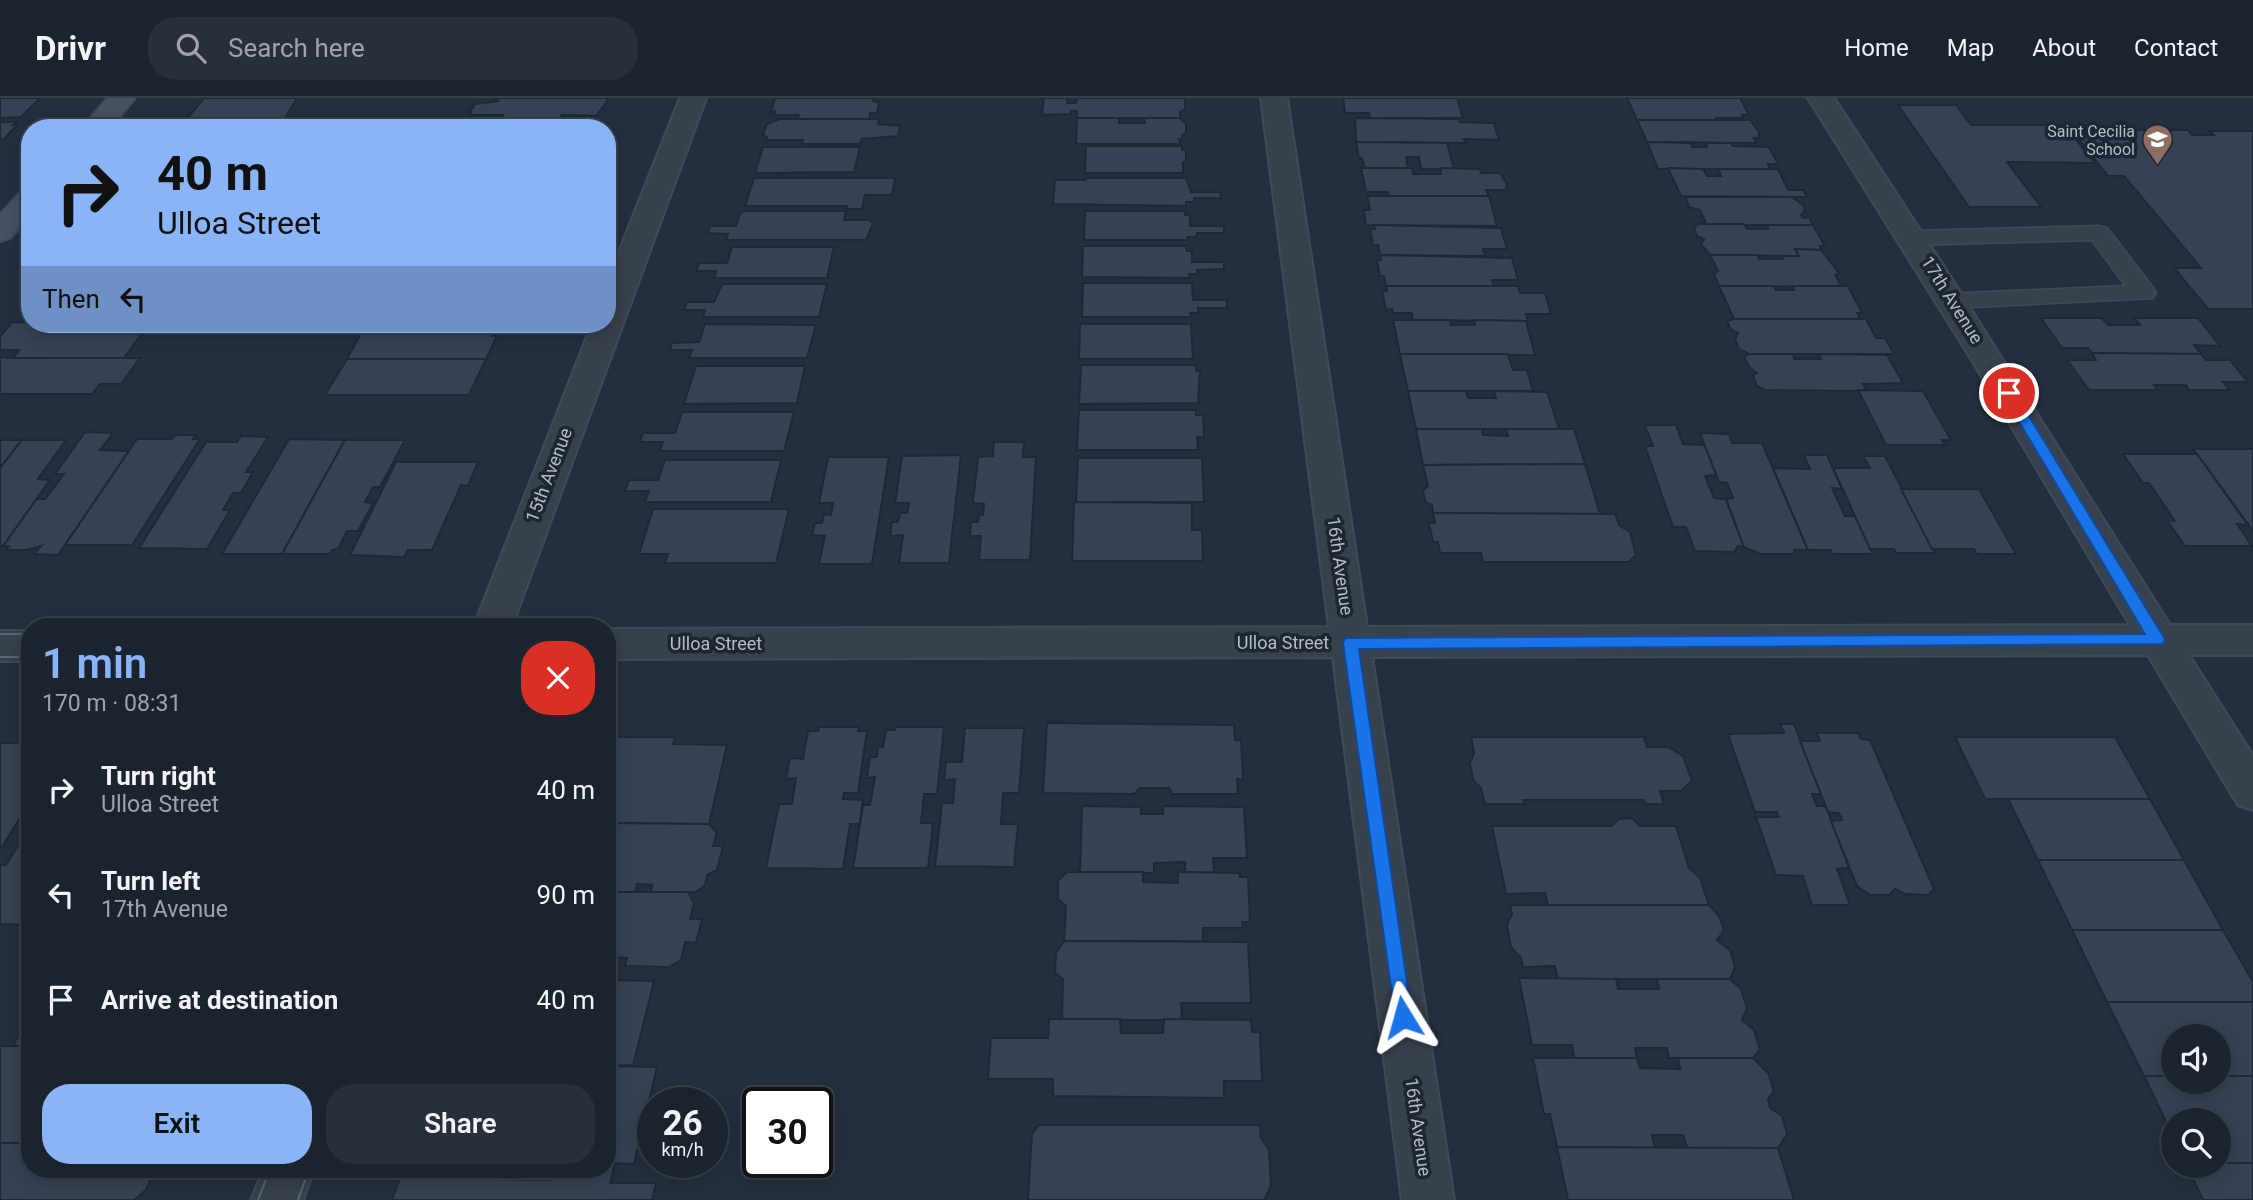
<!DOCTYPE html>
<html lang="en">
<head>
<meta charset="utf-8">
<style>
  body { margin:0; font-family:Roboto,sans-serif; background:#282f3a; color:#f1f3f6; height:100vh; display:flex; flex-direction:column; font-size:26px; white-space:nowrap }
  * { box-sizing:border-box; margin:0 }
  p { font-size:23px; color:#a0a4aa }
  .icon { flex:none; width:38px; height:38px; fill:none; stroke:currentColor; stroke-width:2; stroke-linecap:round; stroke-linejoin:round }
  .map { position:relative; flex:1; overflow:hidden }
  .side { position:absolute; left:21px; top:520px; width:595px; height:560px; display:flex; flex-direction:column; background:#1b232e; border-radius:28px; box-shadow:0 4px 18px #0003,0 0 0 2px #39404a }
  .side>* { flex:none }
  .top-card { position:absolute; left:21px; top:21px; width:595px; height:214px; border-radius:28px; box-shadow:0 4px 18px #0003,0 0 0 2px #39404a; background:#8ab4f8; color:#111; overflow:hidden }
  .fabs { position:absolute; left:2161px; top:926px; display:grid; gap:14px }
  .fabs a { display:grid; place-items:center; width:70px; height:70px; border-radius:50%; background:#1b232e; box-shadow:0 4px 18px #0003,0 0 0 2px #39404a; font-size:35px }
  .speed { position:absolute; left:637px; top:989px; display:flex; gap:14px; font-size:35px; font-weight:700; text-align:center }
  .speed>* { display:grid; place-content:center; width:91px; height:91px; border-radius:50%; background:#1b232e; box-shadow:0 4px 18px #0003,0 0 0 2px #39404a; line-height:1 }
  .speed small { font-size:18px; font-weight:400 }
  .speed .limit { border:4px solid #111; border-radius:10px; background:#fff; color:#111 }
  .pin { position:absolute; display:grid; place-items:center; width:60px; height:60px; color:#fff; margin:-30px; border:4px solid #fff; border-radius:50%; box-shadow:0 2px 7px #0007 }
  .me { position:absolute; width:77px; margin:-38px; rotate:352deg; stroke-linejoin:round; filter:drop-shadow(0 0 5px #0008) }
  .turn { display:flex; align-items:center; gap:24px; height:147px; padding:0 21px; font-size:32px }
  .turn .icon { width:91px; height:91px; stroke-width:2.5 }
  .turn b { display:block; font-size:49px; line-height:60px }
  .then { display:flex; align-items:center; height:66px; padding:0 21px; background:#0003; gap:14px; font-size:26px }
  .round { display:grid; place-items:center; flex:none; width:74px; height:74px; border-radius:28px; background:#282f3a }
  .head { display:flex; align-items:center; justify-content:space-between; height:119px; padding:0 21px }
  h1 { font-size:42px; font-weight:600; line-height:52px; color:#8ab4f8 }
  .cta { display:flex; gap:14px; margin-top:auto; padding:14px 21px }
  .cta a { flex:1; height:80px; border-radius:28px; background:#8ab4f8; color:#111; font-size:28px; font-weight:600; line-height:80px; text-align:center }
  .cta a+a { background:#282f3a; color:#f1f3f6 }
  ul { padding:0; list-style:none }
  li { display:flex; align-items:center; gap:21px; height:105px; padding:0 21px }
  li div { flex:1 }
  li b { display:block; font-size:26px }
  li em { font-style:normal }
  header { display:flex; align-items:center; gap:42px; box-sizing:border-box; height:98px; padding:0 35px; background:#1b232e; border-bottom:2px solid #39404a }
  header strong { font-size:33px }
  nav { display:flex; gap:38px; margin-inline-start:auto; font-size:24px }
  .search { width:490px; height:63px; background:#282f3a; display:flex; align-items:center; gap:18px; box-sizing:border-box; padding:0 24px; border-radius:28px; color:#a0a4aa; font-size:26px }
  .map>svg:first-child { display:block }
  .building { fill:#364354; stroke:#1f2835; stroke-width:2 }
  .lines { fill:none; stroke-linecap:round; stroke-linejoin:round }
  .lane-casing { stroke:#414a57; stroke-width:3 }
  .street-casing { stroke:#414a57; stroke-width:4 }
  .secondary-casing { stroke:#414a57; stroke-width:4 }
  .lane { fill:#38414e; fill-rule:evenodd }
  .street { fill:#38414e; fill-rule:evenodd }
  .secondary { fill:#465061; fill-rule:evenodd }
  .tram { stroke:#5a6575; stroke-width:2 }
  .route { fill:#1a73e8; stroke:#114b97; stroke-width:2 }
  .labels { text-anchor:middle; stroke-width:7; stroke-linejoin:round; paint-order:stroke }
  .far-poi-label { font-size:16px; fill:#b4bcc9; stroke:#1d2633; text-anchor:end }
  .street-label { font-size:18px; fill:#b4bcc9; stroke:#1d2633 }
</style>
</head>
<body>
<header>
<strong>Drivr</strong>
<div class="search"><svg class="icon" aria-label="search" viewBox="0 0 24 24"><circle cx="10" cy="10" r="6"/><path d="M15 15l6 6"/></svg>Search here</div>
<nav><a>Home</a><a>Map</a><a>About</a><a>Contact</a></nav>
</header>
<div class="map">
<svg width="2253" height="1102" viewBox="0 0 2253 1102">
  <rect width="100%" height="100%" fill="#242f3e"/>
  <g class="building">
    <path d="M0,0H40L21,19L0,20Z"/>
    <path d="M204,0H297L284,22H186Z"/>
    <path d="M499,0H605L608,2L596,18L562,17L559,21H501L503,17H473L470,14L475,6L498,3Z"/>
    <path d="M874,0L873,3L879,4L877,15H870L869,21H797L799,17H774L775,13L771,14L775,1L779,0Z"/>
    <path d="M1044,0H1067V5H1076L1077,0H1182L1185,1V11L1180,14V20H1077V13H1071V16L1042,17Z"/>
    <path d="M1343,0H1457L1463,20H1370L1369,15H1345Z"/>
    <path d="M1627,0H1740L1749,17H1742L1743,20H1716L1718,22H1637Z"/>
    <path d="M1898,7H1956L1971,27H2064L2095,65L2007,64L2041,109H1969Z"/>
    <path d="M1077,20H1119V25H1145L1144,20H1180L1186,26V34L1182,37V41H1179L1180,46H1076Z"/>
    <path d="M1355,20L1459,21L1460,24L1494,25L1499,42L1464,41L1466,45L1356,44Z"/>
    <path d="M501,21H557L554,26H595L594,30H461L467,26L497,27Z"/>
    <path d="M779,21H879L878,26L900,28L898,38L862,41L860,46H802L803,42H766L767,39L763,37L767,26Z"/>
    <path d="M186,22H306L301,30H179Z"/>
    <path d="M1637,22H1750L1759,34V40H1754L1756,45L1647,44Z"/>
    <path d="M0,24H16L13,27H17L3,42L0,41Z"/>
    <path d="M2071,32H2188L2192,37H2214L2210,33H2253V211H2208L2174,170H2201L2124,78H2108Z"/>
    <path d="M1356,44L1447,45L1454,71H1421L1419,59H1406L1408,70H1365L1362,60H1359Z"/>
    <path d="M1647,44L1691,45L1692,49H1707L1705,45H1731L1733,48L1769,49L1778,66H1768L1770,71H1658Z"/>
    <path d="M1086,48H1182V52H1186V64H1183V75H1085Z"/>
    <path d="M763,49H860L854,74L755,75Z"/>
    <path d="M1361,70H1412L1413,76H1441L1440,70L1480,71L1481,75H1500L1507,86L1506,92H1486L1489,98H1389L1388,94H1366Z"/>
    <path d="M1668,70L1703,71L1707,78H1721L1718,71H1778L1788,92H1803L1807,99L1681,98Z"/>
    <path d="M754,80H895L892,97H865L862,111H846L847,108H745Z"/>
    <path d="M1086,80H1186L1191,94H1220L1221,100H1194V104H1186V108L1053,106L1055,82H1086Z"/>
    <path d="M1367,98H1489L1497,128L1366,127L1364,112H1370Z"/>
    <path d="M1688,99H1792L1803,107L1805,113L1801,117L1803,120L1809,119L1813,127H1707L1700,112L1689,109L1686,101Z"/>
    <path d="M746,113H846L844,122H870L873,126L866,142H726L728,136L708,135L710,128H736L740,115Z"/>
    <path d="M1085,113H1185V117H1190V128H1224V135H1197L1196,139H1187L1188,142H1084Z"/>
    <path d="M1698,126H1744L1747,131H1768L1767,127H1813L1825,148H1820L1822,152L1795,151L1799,158L1710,157L1701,146L1704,141L1697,138L1694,130Z"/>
    <path d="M1374,127L1501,130L1507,151H1483L1485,158L1380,157L1378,147H1373L1370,131H1375Z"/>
    <path d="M1083,148H1186L1187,153H1192V164H1224V171L1197,172V176H1189V180L1082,179Z"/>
    <path d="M732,149H834L827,180H714L716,173H696L699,165H727Z"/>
    <path d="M1795,151L1821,152L1839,175L1835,177L1842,189L1719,188L1714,175L1718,173L1710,157H1757L1759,161H1783L1781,158H1799Z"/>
    <path d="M1380,157L1512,160L1518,182H1492L1494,188H1386L1384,178H1380L1377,162H1381Z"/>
    <path d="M1083,185H1192L1193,202H1227V210H1198V215H1190L1191,219H1082Z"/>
    <path d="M722,186H827L819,219H703L705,212H684L687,204H714Z"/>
    <path d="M1386,188H1518L1520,195H1545L1551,216H1526L1528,223L1413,222L1412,215H1393L1392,211L1386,212L1382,193H1387Z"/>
    <path d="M1719,188H1774L1776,192H1794L1792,188H1848L1862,215H1857L1860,221H1734Z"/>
    <path d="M2041,220H2102L2108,227H2140L2134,220H2198L2220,248L2194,247L2201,256L2092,255L2088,250H2062Z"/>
    <path d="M1734,221H1866L1876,240H1885L1894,256H1749L1739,251L1735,241L1738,235L1731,232L1727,223Z"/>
    <path d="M1393,222H1450L1451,227H1475L1474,222L1526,223L1535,257L1400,256Z"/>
    <path d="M12,224L74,226L71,229H102L104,226H149L124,260H13L19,252H0V239Z"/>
    <path d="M366,226H498L492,238H497L486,261H347Z"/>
    <path d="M705,226L816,227L807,260H689L692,252H670L672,245L699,244Z"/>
    <path d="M1080,226H1191L1193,261H1079Z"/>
    <path d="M2092,255L2201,256L2206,262H2230L2248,284H2223L2230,292H2189L2186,287H2154L2158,292H2089L2067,262H2096Z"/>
    <path d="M1400,256H1508L1513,272H1527L1533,293H1408Z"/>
    <path d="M1749,256H1793L1794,261H1821L1819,256L1887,257L1903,285L1863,286L1867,293L1765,292L1757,288L1753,277L1757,275L1749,269L1744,259Z"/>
    <path d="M0,259L13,260H140L121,286H100L92,296H0Z"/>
    <path d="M347,261H486L469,297H325Z"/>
    <path d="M1081,267H1196V273H1200L1198,305L1079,306Z"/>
    <path d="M696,268H805L797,305L684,306Z"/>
    <path d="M1858,292L1923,293L1951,342H1942L1945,347H1886Z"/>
    <path d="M1408,293H1466L1468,300H1496L1494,293L1547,294L1559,331H1416Z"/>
    <path d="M1079,312H1196V317H1203L1204,339H1197L1198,352H1077Z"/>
    <path d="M682,314H794L784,353H660L663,344H640L643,335H675Z"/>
    <path d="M1645,327H1676L1683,346L1705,347L1717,377L1705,378L1714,400L1726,401L1744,449L1738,448L1734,454L1695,453L1686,429H1673L1645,348H1653Z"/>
    <path d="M1416,331H1482L1483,337L1508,338L1506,331H1574L1585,366L1423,367Z"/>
    <path d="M85,334L113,335L100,352L129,353L58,457L34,456L41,448L27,452H6L9,448H3L36,401H45L64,376H55Z"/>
    <path d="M1700,335L1729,336L1732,345H1762L1808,452H1794L1795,456H1760L1744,449L1726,401L1733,400L1727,385L1719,384Z"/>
    <path d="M175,337H196L193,341H200L132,447H65L137,341H172Z"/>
    <path d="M241,338L268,339L246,374H253L241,395H233L223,412H230L207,451L139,450L206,344H237Z"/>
    <path d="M289,341L345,342L282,456H222Z"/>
    <path d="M0,342H22L0,370Z"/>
    <path d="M22,342H66L38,381L50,382L3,448H0V370Z"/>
    <path d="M345,342H405L380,389H373L365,404L373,405L358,433H347L338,451L332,452L330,456H282Z"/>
    <path d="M994,344H1024L1023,359H1036L1030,462H979L981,438H970L971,424H978L979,416L983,417L984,406L973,405L978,359L993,358Z"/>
    <path d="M2193,351H2253V433L2197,356Z"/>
    <path d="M2123,356H2197L2248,427L2237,426L2252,448H2185L2167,422L2175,423L2149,385H2143Z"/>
    <path d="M961,357L949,465H899L903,437L890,438L892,424H898L900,415H907L909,405H895L902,358Z"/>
    <path d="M1804,357H1827L1842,391L1832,390L1845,418H1855L1873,456H1832L1831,452H1808L1773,370L1810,371Z"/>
    <path d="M1863,358H1885L1935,455H1896L1894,451H1870L1833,370H1870Z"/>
    <path d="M828,359H889L872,466H819L825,438L812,437L815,425H822L824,416L831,417L833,405H819Z"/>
    <path d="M1078,360H1202L1204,404H1076Z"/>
    <path d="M665,362H781L771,404H645L649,393H625L629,382H658Z"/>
    <path d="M396,364H478L468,388L461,387L432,452H408L404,459L350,457Z"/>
    <path d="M1585,366L1600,416L1433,415L1432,407L1425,404L1423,392L1428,388L1423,367Z"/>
    <path d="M1901,391H1979L2016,456H1977L1974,451H1932Z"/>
    <path d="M1076,404L1192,405V432H1202L1203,463H1072L1074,405Z"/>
    <path d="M653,411H789L776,465H665L668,456H639Z"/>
    <path d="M1433,415L1615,416L1619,427L1630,434L1636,457L1629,464H1483L1481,455H1440L1438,444H1433L1429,425H1435Z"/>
    <path d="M1047,625L1234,627L1235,642H1241L1243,682L1237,681L1238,696H1172L1169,690H1140L1134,696L1043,695Z"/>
    <path d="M1780,626H1794L1821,696H1812L1817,708H1825L1828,714L1849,770L1837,771L1850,807H1812L1803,778L1776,777L1756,719H1779L1777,714H1755L1728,636L1784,635Z"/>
    <path d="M819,629H859L858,633H867L858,695H844L843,701L863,702L860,726H850L843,771L766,770L779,706H792L796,680L786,681L790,660L803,661L808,633H818Z"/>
    <path d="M896,629H944L937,696H924L921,725H933L928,770H853L863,707H870L875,679L867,680L870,659H877L878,649H883L886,632H895Z"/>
    <path d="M965,630H1024L1019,695H1003L1001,726H1018L1014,769L935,768L942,705H953L955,681L944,682L946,664H962Z"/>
    <path d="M1817,635H1858L1861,641L1870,642L1934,791L1928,797L1905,796L1895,791L1889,797H1870L1857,788L1831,723L1842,722L1839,715L1828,714L1800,643H1820Z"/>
    <path d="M607,639H675L673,646L727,647L709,726L607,725Z"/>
    <path d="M1471,639H1644L1647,649H1668L1683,658L1692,683L1681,693H1660L1664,706H1646L1644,702H1523L1525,706H1485L1481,690L1473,682L1470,665L1474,655Z"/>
    <path d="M1955,639H2115L2150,701H1985Z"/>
    <path d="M0,645H30V704L0,752Z"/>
    <path d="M2008,701H2150L2184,762H2038Z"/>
    <path d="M1082,708L1141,709V716H1163V708L1244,709L1247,760H1213L1214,775L1185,774V764L1154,765V775L1080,774Z"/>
    <path d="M1632,720L1640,728H1676L1689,770L1700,780L1709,807H1548L1545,795L1506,796L1492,728H1612L1618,721Z"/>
    <path d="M607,725L709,726L717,735L713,748H723L717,772L707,777L705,787L696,794H651L652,787L637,786L635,794H607Z"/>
    <path d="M30,728V827L0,826V767H6Z"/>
    <path d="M2038,762H2184L2223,832H2072Z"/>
    <path d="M1067,774H1143V784L1178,785V774L1240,775V779H1248L1250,824H1242L1243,830H1203V843H1064L1066,808L1058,801V783Z"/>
    <path d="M607,794H688L694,805L690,821H702L696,845L685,844L681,862L669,869L625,868L627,860L614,859L611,868H607Z"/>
    <path d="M1510,807H1709L1719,818L1724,832L1717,842L1730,852L1735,869L1730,881H1558L1555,868L1523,869L1521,860L1511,849L1507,826L1512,816Z"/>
    <path d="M2072,832H2223L2253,884V904H2107Z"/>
    <path d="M1064,843L1248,844L1251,905H1181L1182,922H1062L1063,881L1055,875L1056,855Z"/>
    <path d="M1519,880L1616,881L1618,891H1659L1657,881H1730L1741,891L1747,910L1742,922L1754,932L1760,952L1753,960H1669L1667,950H1635L1637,960H1574L1572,947H1532Z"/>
    <path d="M607,882L654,883L633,967L607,968Z"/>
    <path d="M2107,904H2253V978H2219V938H2174V978H2144Z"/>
    <path d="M30,916V948H13Z"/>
    <path d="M1049,921H1120L1121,935H1163L1164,921L1251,922L1252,934H1260L1262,983H1224V1000L1053,998V981H988L991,940H1048Z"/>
    <rect x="0" y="948" width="30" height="97"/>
    <path d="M1533,960H1637L1640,970L1680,971L1678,960H1753L1768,975L1774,993L1768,1001L1770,1010L1782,1018L1787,1036L1778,1050H1687L1683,1037H1652L1655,1050L1557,1049L1550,1016H1544Z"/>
    <path d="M607,968L657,969L634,1066L607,1065Z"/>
    <path d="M2144,978H2174V984H2219V978H2253V1065H2219V1022H2174V1040Z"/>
    <path d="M1039,1027H1260L1261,1040L1269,1052L1271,1088L1264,1102H1028L1032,1035Z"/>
    <path d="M0,1045H30V1071H155L146,1092L134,1102H0Z"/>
    <path d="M1557,1049L1778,1050L1794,1102H1568Z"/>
    <path d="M607,1065H615L610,1085H656L652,1102H392L403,1071H494L491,1081L550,1082L553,1071H607Z"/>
    <path d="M2219,1065H2253V1102H2203L2187,1068H2219Z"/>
  </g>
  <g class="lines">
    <defs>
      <path id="lane" d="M2099,128L2107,130L2153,190L2156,195L2153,200L1953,210L1944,208L1941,202L1944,196L2126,188L2092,142L1913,147L1905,145L1901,140L1905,135L1913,133Z"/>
      <g id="street">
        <path d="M680,0H706L512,528H474L592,226H607V184Z"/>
        <path d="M1261,0H1287L1367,529L2130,527L1970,259L1808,0H1834L1946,172L2170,527H2253V557H2189L2253,658V712L2238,707L2148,557L1372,559L1454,1102H1402L1333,559L607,561V531L1329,529Z"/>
        <rect x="0" y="533" width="30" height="30"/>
        <path d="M264,1071H314L303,1102H251Z"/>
      </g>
      <g id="secondary">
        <path d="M108,0H135L110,30H82Z"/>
        <path d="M30,93V118L10,140L0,143V117L20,95Z"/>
      </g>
    </defs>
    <use href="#lane" class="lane-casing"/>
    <use href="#street" class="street-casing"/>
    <use href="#secondary" class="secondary-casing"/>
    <use href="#lane" class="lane"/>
    <use href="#street" class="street"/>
    <use href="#secondary" class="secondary"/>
    <g class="tram">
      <path d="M0,536H30"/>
      <path d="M0,559H30"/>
      <path d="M258,1102L270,1071"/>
      <path d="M298,1102L309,1071"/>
    </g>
  </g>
  <path class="route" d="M2009,291L2013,292L2163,538L2165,542L2163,546L1359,551L1412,919L1410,925L1403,928L1396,925L1343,545L1345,540L2145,536L2002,295Z"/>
  <defs>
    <symbol id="school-pin" viewBox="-11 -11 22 30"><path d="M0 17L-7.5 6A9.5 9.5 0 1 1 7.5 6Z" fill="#8d6e63" stroke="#1d2633"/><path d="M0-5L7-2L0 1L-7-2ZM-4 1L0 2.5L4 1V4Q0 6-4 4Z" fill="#fff"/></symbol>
  </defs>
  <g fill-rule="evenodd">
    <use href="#school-pin" x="2140" y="24" width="35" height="47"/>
  </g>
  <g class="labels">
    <g class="far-poi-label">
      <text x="2135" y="39">Saint Cecilia<tspan x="2135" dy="18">School</tspan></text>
    </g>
    <g class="street-label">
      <text transform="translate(1952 202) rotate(58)" y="6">17th Avenue</text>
      <text transform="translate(549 377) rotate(-69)" y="6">15th Avenue</text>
      <text transform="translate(1340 468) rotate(82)" y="6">16th Avenue</text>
      <text x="1283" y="551">Ulloa Street</text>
      <text x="716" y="552">Ulloa Street</text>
      <text transform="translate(1418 1029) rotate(82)" y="6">16th Avenue</text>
    </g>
  </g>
</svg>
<div class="fabs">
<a><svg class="icon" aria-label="sound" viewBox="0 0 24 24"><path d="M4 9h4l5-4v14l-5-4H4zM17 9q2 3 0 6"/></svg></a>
<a><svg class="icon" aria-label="search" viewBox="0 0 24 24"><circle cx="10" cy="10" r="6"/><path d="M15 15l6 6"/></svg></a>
</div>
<div class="speed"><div>26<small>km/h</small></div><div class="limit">30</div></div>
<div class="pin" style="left:2009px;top:295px;background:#d93025"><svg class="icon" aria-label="arrive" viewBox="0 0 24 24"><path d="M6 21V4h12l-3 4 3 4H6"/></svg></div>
<svg class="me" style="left:1403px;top:919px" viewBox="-20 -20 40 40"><path d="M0-17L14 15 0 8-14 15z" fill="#1a73e8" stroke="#fff" stroke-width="4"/></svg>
<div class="top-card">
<div class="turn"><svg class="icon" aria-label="right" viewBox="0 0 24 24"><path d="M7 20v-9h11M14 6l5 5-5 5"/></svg><div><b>40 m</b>Ulloa Street</div></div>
<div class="then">Then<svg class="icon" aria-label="left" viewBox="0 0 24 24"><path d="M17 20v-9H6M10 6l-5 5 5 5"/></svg></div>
</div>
<section class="side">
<div class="head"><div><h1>1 min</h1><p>170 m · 08:31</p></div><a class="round" style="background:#d93025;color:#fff"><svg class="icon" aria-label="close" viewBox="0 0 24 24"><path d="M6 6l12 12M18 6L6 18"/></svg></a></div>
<ul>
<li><svg class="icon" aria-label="right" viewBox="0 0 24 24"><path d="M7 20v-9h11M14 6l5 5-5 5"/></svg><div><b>Turn right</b><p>Ulloa Street</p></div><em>40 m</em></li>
<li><svg class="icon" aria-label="left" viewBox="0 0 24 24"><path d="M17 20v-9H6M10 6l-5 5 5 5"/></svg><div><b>Turn left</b><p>17th Avenue</p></div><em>90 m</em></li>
<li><svg class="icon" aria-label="arrive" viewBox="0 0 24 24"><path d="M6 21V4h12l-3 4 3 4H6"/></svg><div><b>Arrive at destination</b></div><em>40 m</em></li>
</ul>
<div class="cta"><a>Exit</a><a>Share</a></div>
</section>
</div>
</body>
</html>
